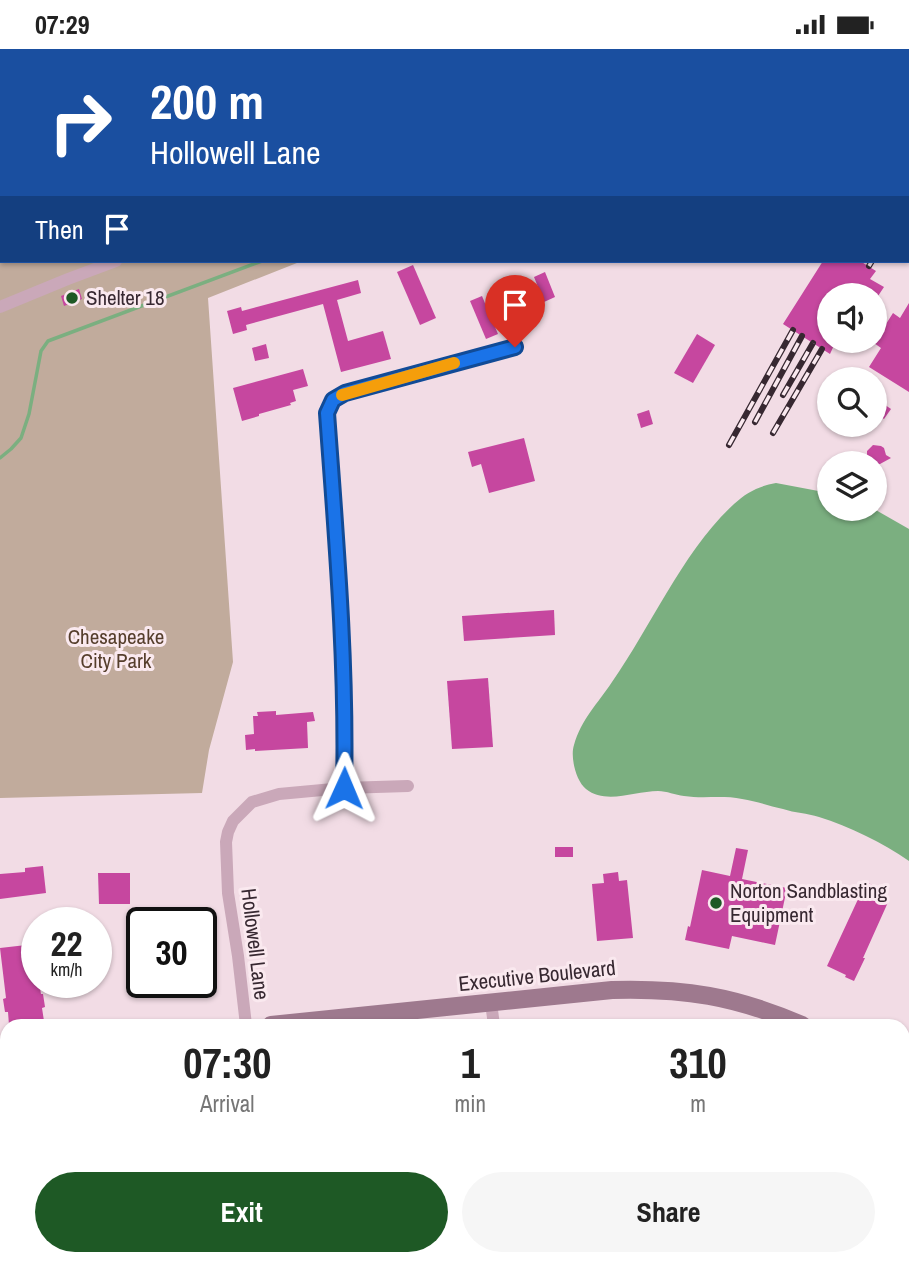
<!DOCTYPE html>
<html lang="en">
<head>
<meta charset="utf-8">
<style>
  body { margin:0; font-family:"Archivo Narrow",sans-serif; background:#f6f6f6; color:#222; height:100vh; display:flex; flex-direction:column; font-size:26px; white-space:nowrap }
  * { box-sizing:border-box; margin:0 }
  p { font-size:23px; color:#767676 }
  .icon { flex:none; width:38px; height:38px; fill:none; stroke:currentColor; stroke-width:2; stroke-linecap:round; stroke-linejoin:round }
  .map { position:relative; flex:1; overflow:hidden }
  .sheet { position:absolute; left:0px; top:970px; width:910px; height:247px; display:flex; flex-direction:column; background:#fff; border-radius:21px 21px 0 0; box-shadow:0 2px 5px #0004 }
  .sheet>* { flex:none }
  .hud { position:absolute; left:0px; top:0px; width:910px; height:214px; box-shadow:0 2px 5px #0004; background:#1a4fa0; color:#fff; overflow:hidden }
  .tools { position:absolute; left:817px; top:234px; display:grid; gap:14px }
  .tools a { display:grid; place-items:center; width:70px; height:70px; border-radius:50%; background:#fff; box-shadow:0 2px 5px #0004; font-size:35px }
  .speed { position:absolute; left:21px; top:858px; display:flex; gap:14px; font-size:35px; font-weight:700; text-align:center }
  .speed>* { display:grid; place-content:center; width:91px; height:91px; border-radius:50%; background:#fff; box-shadow:0 2px 5px #0004; line-height:1 }
  .speed small { font-size:18px; font-weight:400 }
  .speed .limit { border:4px solid #111; border-radius:10px; background:#fff; color:#111 }
  .pin { position:absolute; display:grid; place-items:center; width:60px; height:60px; color:#fff; margin:-72px -30px; border-radius:50% 50% 50% 0; rotate:-45deg; box-shadow:0 0 7px #0007 }
  .pin .icon { rotate:45deg }
  .me { position:absolute; width:77px; margin:-38px; rotate:1deg; stroke-linejoin:round; filter:drop-shadow(0 0 5px #0008) }
  .turn { display:flex; align-items:center; gap:24px; height:147px; padding:0 35px; font-size:32px }
  .turn .icon { width:91px; height:91px; stroke-width:2.5 }
  .turn b { display:block; font-size:49px; line-height:60px }
  .then { display:flex; align-items:center; height:66px; padding:0 35px; background:#0003; gap:14px; font-size:26px }
  .eta { display:flex; justify-content:space-evenly; align-items:center; height:119px; text-align:center }
  .eta b { font-size:42px; font-weight:800; line-height:49px }
  .cta { display:flex; gap:14px; margin-top:auto; padding:14px 35px }
  .cta a { flex:1; height:80px; border-radius:42px; background:#1e5925; color:#fff; font-size:28px; font-weight:800; line-height:80px; text-align:center }
  .cta a+a { background:#f6f6f6; color:#222 }
  .status { display:flex; justify-content:space-between; align-items:center; height:49px; padding:0 35px; background:#fff; direction:ltr }
  .status svg { height:19px; fill:currentColor }
  .map>svg:first-child { display:block }
  .green { fill:#c1ab9c }
  .water { fill:#7baf80 }
  .lines { fill:none; stroke-linecap:round; stroke-linejoin:round }
  .stream { stroke:#7baf80; stroke-width:3.5 }
  .building { fill:#c6479f }
  .street { stroke:#caa8b9; stroke-width:12 }
  .secondary { stroke:#9e798e; stroke-width:18 }
  .rail-casing { stroke:#372831; stroke-width:6 }
  .rail { stroke:#fae9ef; stroke-width:3.5; stroke-dasharray:10; stroke-linecap:butt }
  .route-casing { stroke:#114b97; stroke-width:18 }
  .route { stroke:#1a73e8; stroke-width:12 }
  .slow { stroke:#f59e0b; stroke-width:12 }
  .poi-dot { fill:#1e5925; stroke:#fae9ef; stroke-width:2.5 }
  .labels { text-anchor:middle; stroke-width:6; stroke-linejoin:round; paint-order:stroke }
  .poi-label { font-size:21px; fill:#372831; stroke:#fae9ef; text-anchor:start }
  .park-label { font-size:21px; fill:#553e2c; stroke:#fae9ef }
  .street-label { font-size:21px; fill:#372831; stroke:#fae9ef }
</style>
</head>
<body>
<div class="status"><b>07:29</b><svg viewBox="0 0 49 12"><path d="M0 12V9h3v3zM5 12V6h3v6zM10 12V3h3v9zM15 12V0h3v12zM26 1h20v11H26zM47 4h2v5h-2z"/></svg></div>
<div class="map">
<svg width="909" height="1216" viewBox="0 0 909 1216">
  <rect width="100%" height="100%" fill="#f2dce5"/>
  <path class="green" d="M0,0H842L837,2H2V212H302L208,249L233,613L209,701L202,744L0,749Z"/>
  <path class="water" d="M776,434L829,444L830,460H874L909,480V812C883,794 849,777 819,768C807,764 795,764 783,760C769,757 756,752 742,750C723,746 703,750 684,747C675,746 667,742 658,742C635,742 606,756 586,740C576,732 570,708 574,696C581,671 598,654 612,633C652,576 683,502 734,455C747,443 759,437 776,434Z"/>
  <g class="lines">
    <path class="stream" d="M0,409L11,400L21,389L29,365L41,302L48,292L262,212"/>
  </g>
  <g class="building">
    <path d="M823,212H860L876,222L870,230L884,238L878,247H830V292H836L830,305L783,275Z"/>
    <path d="M413,216L436,269L420,276L397,223Z"/>
    <path d="M545,223L555,248L544,253L534,228Z"/>
    <path d="M358,231L361,244L337,251L348,292L383,282L391,310L341,323L323,255L246,276L247,281L233,285L227,262L241,258L242,262Z"/>
    <path d="M79,240L82,250L64,257L61,247Z"/>
    <path d="M482,247L498,285L486,290L470,252Z"/>
    <path d="M909,254V343L869,318L881,299L874,294L893,264L900,269Z"/>
    <path d="M697,285L715,296L693,334L674,324Z"/>
    <path d="M266,295L269,309L255,312L252,299Z"/>
    <path d="M303,320L308,337L293,341L296,352L290,354L291,356L259,365V367L242,372L233,339Z"/>
    <path d="M875,349L891,360L884,370L875,364Z"/>
    <path d="M649,361L653,375L641,379L637,365Z"/>
    <path d="M524,389L535,432L489,444L481,415L472,418L468,403Z"/>
    <path d="M873,396L881,397L884,399L886,406L891,409L880,415H872L867,409V402Z"/>
    <path d="M554,561L555,586L464,592L462,567Z"/>
    <path d="M488,629L493,698L452,700L447,632Z"/>
    <path d="M276,662V666L313,663L315,672L307,673L308,699L255,702V700L246,701L245,686L254,685L253,667H258L257,663Z"/>
    <rect x="555" y="798" width="18" height="10"/>
    <path d="M736,799L748,801L742,830L787,839L775,896L732,887L729,900L685,891L688,877L690,878L702,821L730,827Z"/>
    <path d="M43,817L46,844L0,850V825L25,823V819Z"/>
    <path d="M618,823L619,832L627,831L633,889L597,892L592,835L604,834L603,825Z"/>
    <path d="M98,824H130V855H99Z"/>
    <path d="M866,833L879,839L876,845L889,851L863,909H865L854,932L845,928L846,926L827,917Z"/>
    <path d="M35,895L37,933H39L41,945H43L45,958L42,959L44,972L9,976L8,963H5L3,950L6,949L0,899Z"/>
  </g>
  <g class="lines">
    <g class="street">
      <path d="M0,1L3,0"/>
      <path d="M422,2L424,0"/>
      <path d="M0,258L68,230L116,212"/>
      <path d="M344,739C347,614 335,488 327,364L333,351L345,343L515,298"/>
      <path d="M491,954L494,976"/>
      <path d="M246,976L238,907L228,844L226,793L228,783L233,772L252,753L279,745L344,739L408,737"/>
      <path d="M576,1209L580,1216"/>
    </g>
    <g class="secondary">
      <path d="M271,976L612,941C684,939 735,947 802,976"/>
      <path d="M0,1004L7,1003"/>
      <path d="M903,1048L909,1053"/>
    </g>
    <defs>
      <g id="rail">
        <path d="M904,0V2"/>
        <path d="M908,76L909,74"/>
        <path d="M908,116L909,114"/>
        <path d="M908,148L909,146"/>
        <path d="M869,217L872,212"/>
        <path d="M783,346L813,294"/>
        <path d="M755,373L802,287"/>
        <path d="M773,384L822,300"/>
        <path d="M729,396L793,281"/>
      </g>
    </defs>
    <use href="#rail" class="rail-casing"/>
    <use href="#rail" class="rail"/>
  </g>
  <g class="lines">
    <defs>
      <path id="route" d="M344,739C347,614 336,488 327,364L333,351L345,344L515,298"/>
    </defs>
    <use href="#route" class="route-casing"/>
    <use href="#route" class="route"/>
    <path class="slow" d="M342,346L454,314"/>
  </g>
  <g class="poi-dot">
    <circle cx="72" cy="249" r="7"/>
    <circle cx="716" cy="854" r="7"/>
  </g>
  <g class="labels">
    <g class="poi-label">
      <text x="86" y="256">Shelter 18</text>
      <text x="730" y="849">Norton Sandblasting<tspan x="730" dy="24">Equipment</tspan></text>
    </g>
    <g class="park-label">
      <text x="116" y="595">Chesapeake<tspan x="116" dy="24">City Park</tspan></text>
    </g>
    <g class="street-label">
      <text transform="translate(255 895) rotate(83)" y="7">Hollowell Lane</text>
      <text transform="translate(537 927) rotate(-6)" y="7">Executive Boulevard</text>
    </g>
  </g>
</svg>
<div class="tools">
<a><svg class="icon" aria-label="sound" viewBox="0 0 24 24"><path d="M4 9h4l5-4v14l-5-4H4zM17 9q2 3 0 6"/></svg></a>
<a><svg class="icon" aria-label="search" viewBox="0 0 24 24"><circle cx="10" cy="10" r="6"/><path d="M15 15l6 6"/></svg></a>
<a><svg class="icon" aria-label="layers" viewBox="0 0 24 24"><path d="M12 4l9 5-9 5-9-5zM3 14l9 5 9-5"/></svg></a>
</div>
<div class="speed"><div>22<small>km/h</small></div><div class="limit">30</div></div>
<div class="pin" style="left:515px;top:298px;background:#d93025"><svg class="icon" aria-label="arrive" viewBox="0 0 24 24"><path d="M6 21V4h12l-3 4 3 4H6"/></svg></div>
<svg class="me" style="left:344px;top:739px" viewBox="-20 -20 40 40"><path d="M0-17L14 15 0 8-14 15z" fill="#1a73e8" stroke="#fff" stroke-width="4"/></svg>
<div class="hud">
<div class="turn"><svg class="icon" aria-label="right" viewBox="0 0 24 24"><path d="M7 20v-9h11M14 6l5 5-5 5"/></svg><div><b>200 m</b>Hollowell Lane</div></div>
<div class="then">Then<svg class="icon" aria-label="arrive" viewBox="0 0 24 24"><path d="M6 21V4h12l-3 4 3 4H6"/></svg></div>
</div>
<section class="sheet">
<div class="eta">
<div><b>07:30</b><p>Arrival</p></div>
<div><b>1</b><p>min</p></div>
<div><b>310</b><p>m</p></div>
</div>
<div class="cta"><a>Exit</a><a>Share</a></div>
</section>
</div>
</body>
</html>
